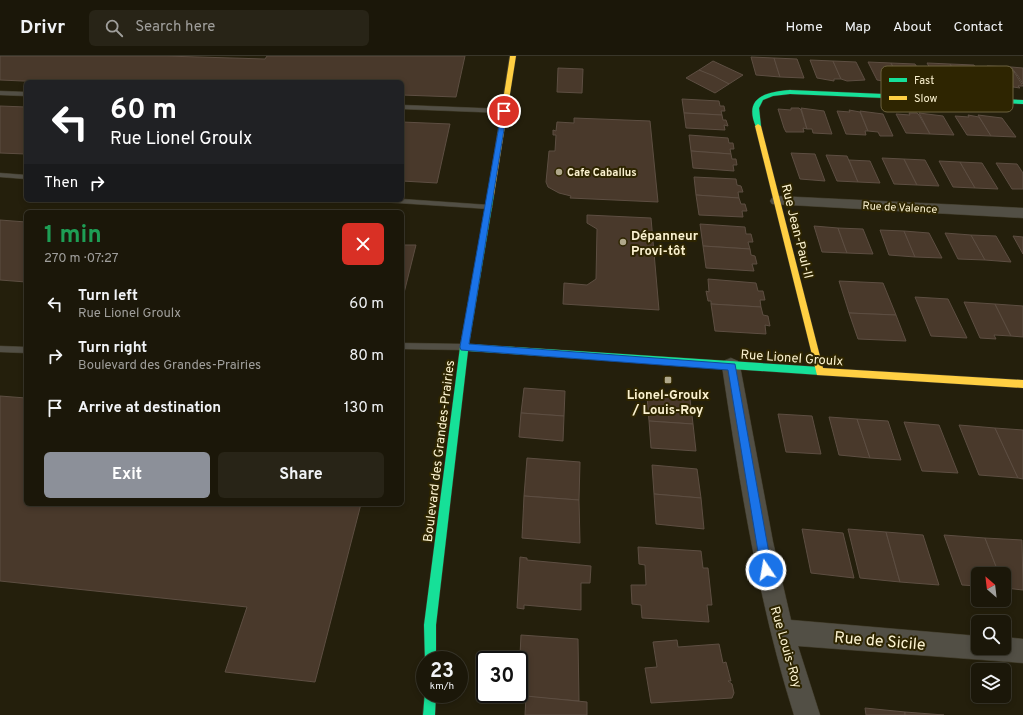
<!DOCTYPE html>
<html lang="en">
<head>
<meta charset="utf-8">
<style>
  body { margin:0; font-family:Overpass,sans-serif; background:#282417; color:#f1f3f6; height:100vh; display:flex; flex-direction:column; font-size:15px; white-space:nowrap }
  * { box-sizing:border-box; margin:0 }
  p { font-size:13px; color:#a09f9c }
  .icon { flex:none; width:22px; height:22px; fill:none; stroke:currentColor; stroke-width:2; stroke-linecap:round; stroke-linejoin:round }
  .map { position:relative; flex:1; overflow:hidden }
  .sheet { position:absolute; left:24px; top:154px; width:380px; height:296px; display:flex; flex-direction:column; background:#1b1709; border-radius:6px; box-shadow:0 2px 6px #0003,0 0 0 1px #39362a }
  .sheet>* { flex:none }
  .banner { position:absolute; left:24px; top:24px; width:380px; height:122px; border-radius:6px; box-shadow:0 2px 6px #0003,0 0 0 1px #39362a; background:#202124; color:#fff; overflow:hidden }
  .needle { width:26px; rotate:332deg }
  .controls { position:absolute; left:971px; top:511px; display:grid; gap:8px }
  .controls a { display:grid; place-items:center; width:40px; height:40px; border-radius:6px; background:#1b1709; box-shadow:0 2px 6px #0003,0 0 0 1px #39362a; font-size:20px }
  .speed { position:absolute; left:416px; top:595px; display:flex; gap:8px; font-size:20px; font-weight:700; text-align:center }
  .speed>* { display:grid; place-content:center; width:52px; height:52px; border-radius:50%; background:#1b1709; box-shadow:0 2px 6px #0003,0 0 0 1px #39362a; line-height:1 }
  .speed small { font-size:10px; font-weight:400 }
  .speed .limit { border:2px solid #111; border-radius:6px; background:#fff; color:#111 }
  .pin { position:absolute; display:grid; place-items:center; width:34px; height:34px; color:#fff; margin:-17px; border:2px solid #fff; border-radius:50%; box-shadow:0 1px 4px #0007 }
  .me { position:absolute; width:44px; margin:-22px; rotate:348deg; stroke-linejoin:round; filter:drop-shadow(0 0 3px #0008) }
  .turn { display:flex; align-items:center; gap:14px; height:84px; padding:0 20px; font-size:18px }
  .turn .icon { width:52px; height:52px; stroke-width:2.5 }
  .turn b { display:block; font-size:28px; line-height:34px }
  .then { display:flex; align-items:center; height:38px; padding:0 20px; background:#0003; gap:8px; font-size:15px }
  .round { display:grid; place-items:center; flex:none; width:42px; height:42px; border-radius:6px; background:#282417 }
  .overview { display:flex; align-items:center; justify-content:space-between; height:68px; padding:0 20px }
  h1 { font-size:24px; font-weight:700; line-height:30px; color:#1e9e55 }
  .primary-button { display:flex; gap:8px; margin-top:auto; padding:8px 20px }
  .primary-button a { flex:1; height:46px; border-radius:6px; background:#8c9099; color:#fff; font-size:16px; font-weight:700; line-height:46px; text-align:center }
  .primary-button a+a { background:#282417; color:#f1f3f6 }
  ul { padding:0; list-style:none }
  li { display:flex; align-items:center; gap:12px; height:52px; padding:0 20px }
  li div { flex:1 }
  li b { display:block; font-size:15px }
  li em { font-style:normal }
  header { display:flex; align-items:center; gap:24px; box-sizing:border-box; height:56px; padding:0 20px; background:#1b1709; border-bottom:1px solid #39362a }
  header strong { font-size:19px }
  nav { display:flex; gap:22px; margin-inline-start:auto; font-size:14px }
  .search { width:280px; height:36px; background:#282417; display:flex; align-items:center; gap:10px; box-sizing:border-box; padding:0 14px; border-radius:6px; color:#a09f9c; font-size:15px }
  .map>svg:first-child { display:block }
  .building { fill:#49392b; stroke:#5d4e42 }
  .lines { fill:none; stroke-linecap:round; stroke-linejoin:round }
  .lane-casing { stroke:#403b29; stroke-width:1 }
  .street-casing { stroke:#403b29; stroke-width:1 }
  .fast-casing { stroke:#403b29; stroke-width:1 }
  .slow-casing { stroke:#403b29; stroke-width:1 }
  .lane { fill:#524f45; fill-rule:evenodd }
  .street { fill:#524f45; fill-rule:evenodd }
  .fast { fill:#16e098; fill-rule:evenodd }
  .slow { fill:#ffcf43; fill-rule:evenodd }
  .route { fill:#1a73e8; stroke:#114b97 }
  .poi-dot { fill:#b0a88b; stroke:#2e2501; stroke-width:1.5 }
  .labels { text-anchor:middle; stroke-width:4; stroke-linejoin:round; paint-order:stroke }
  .far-poi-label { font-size:11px; font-weight:bold; fill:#fbf2d0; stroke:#2e2501; text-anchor:start }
  .far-street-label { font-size:11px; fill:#fbf2d0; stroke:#2e2501 }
  .street-label { font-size:13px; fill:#fbf2d0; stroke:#2e2501 }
  .poi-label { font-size:13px; font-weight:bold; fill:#fbf2d0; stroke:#2e2501; text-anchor:start }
  .near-street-label { font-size:16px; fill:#fbf2d0; stroke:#2e2501 }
  .key { fill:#2e2501; stroke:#6c623f; stroke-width:1 }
  .key-label { font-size:11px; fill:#fbf2d0 }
</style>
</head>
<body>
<header>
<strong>Drivr</strong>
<div class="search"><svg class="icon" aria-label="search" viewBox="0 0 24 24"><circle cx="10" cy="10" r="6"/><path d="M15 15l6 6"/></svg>Search here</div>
<nav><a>Home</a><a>Map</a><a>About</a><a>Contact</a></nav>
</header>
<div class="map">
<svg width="1023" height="659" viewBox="0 0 1023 659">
  <rect width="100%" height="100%" fill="#241f0c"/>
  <g class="building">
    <path d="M0,0H165L265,3L267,0H465L456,41L402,39V26H46L0,24Z"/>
    <path d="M751,1L774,2L780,21L756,19Z"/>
    <path d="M774,2L797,3L804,22L780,21Z"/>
    <path d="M810,4L833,5L841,23H834V25L817,22Z"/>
    <path d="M713,5L743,19L729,28L699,14Z"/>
    <path d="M833,5L856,6L865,24L847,25L841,23Z"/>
    <path d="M868,6L891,7L901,25H894L895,27L877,24Z"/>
    <path d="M891,7L915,8L927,26L909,27L908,25H901Z"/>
    <path d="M927,7L950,8L963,27L938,26Z"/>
    <path d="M950,8L974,9L988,28L963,27Z"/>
    <path d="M987,10L1011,11L1023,30H1018L1020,32L999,29Z"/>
    <path d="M1011,11L1023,12V28L1018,20Z"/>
    <path d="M558,12L583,13L582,37L557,36Z"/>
    <path d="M699,14L714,20L729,28L715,37L686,22Z"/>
    <path d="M682,43L719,45L720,50H724L725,55H721L722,59L684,57Z"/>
    <path d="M0,50L26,51V98L0,97Z"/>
    <path d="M791,52H799L801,54L807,73L803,72L804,76H786L784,72L778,53L791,54Z"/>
    <path d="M801,52L824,55L832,78L813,77L812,73H807Z"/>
    <path d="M849,54L860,56L868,75H865L866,79L846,78L837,55L850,56Z"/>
    <path d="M860,55L883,58L893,80H880L878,76L868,75Z"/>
    <path d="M684,57L722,59L723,64H726L728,70L724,69L725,74L686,72Z"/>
    <path d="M909,57H917L919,59L930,78L906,77L896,58L910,59Z"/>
    <path d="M919,57L943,60L954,79L930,78Z"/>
    <path d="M968,59L979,61L991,80L967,79L955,60L969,61Z"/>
    <path d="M978,59L1002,62L1016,81L991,80Z"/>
    <path d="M574,62L650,65L658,146L570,142L571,140L559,137L548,131L546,126L549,95H555L556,79H553V74L556,75L557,66L574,67Z"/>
    <path d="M402,66L450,68L437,127L402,125Z"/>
    <path d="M689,79L728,82L729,87H733L734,93H730L731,98L691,95Z"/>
    <path d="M691,95L731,98L732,103H736L737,109H733L734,115L693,112Z"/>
    <path d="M791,97L815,98L825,125L800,123Z"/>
    <path d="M826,99L847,100L858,126L837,125Z"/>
    <path d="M882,102L904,103L917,129L894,128Z"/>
    <path d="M904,103L925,104L939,130L917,129Z"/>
    <path d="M849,104L870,105L880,127L858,126Z"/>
    <path d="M939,105L960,106L975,132L953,131Z"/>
    <path d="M960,106L982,107L998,133L975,132Z"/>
    <path d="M996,107L1017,108L1023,117V133H1012Z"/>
    <path d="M694,121L736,123L737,129L741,130L743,136H738L739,142L696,139Z"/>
    <path d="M696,139L739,142L741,148H745L747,155H742L743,161L699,159Z"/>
    <path d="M587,159L651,162L659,254L563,248L564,227L587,229L596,223L597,173L587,167Z"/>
    <path d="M0,164L26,166V226L0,224Z"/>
    <path d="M700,168L745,171L746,178H751L753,186H748L750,193L703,190Z"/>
    <path d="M814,170L838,172L847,197L822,196Z"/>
    <path d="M838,172L863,173L873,198L847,197Z"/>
    <path d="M880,174L904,175L915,201L889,199Z"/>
    <path d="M904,175L929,177L942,202L915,201Z"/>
    <path d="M945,177L971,179L985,204L958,203Z"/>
    <path d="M971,179L996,180L1011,206L985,204Z"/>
    <path d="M1013,180L1023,181V198Z"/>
    <path d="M402,189H416L402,245Z"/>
    <path d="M703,190L750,193L751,199L755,200L757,208H752L754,215L706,212Z"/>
    <path d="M708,223L756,227L758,235H763L765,244H760L761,251L711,248V245H708L706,235L709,236Z"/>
    <path d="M839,225L883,227L896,259L849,257Z"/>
    <path d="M915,241L948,243L967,282L931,280Z"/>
    <path d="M964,246L995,248L1011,280L994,279L996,283L980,282Z"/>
    <path d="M711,248L761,251L763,259L768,260L770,270L765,269L766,278L715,275Z"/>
    <path d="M995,248L1023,250V281L1011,280Z"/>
    <path d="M849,257L896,259L906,285L858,283Z"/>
    <path d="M524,332L565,335L564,360L521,357Z"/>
    <path d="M0,340L26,342V448H361L315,626L225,616L247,551L0,525Z"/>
    <path d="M647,340L690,343L693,368L649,365Z"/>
    <path d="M521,357L564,360L563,385L519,381Z"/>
    <path d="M778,358L812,360L821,398L786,396Z"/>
    <path d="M829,361L857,363L870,402L839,399Z"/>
    <path d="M857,363L888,365L901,404L870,402Z"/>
    <path d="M649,365L693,368L696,395L651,392Z"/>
    <path d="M904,366L939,369L958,417L922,415Z"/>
    <path d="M959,369L995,372L1018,422L979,419Z"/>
    <path d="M995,372L1023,374V423L1018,422Z"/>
    <path d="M527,402L580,406L579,444L524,440Z"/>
    <path d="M652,409L697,413L701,442L654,438Z"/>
    <path d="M654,438L701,442L704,473L656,468Z"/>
    <path d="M524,440L579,444L580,487L522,482Z"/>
    <path d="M802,473L843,477L854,522L811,517Z"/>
    <path d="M848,473L886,476L900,526L860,522Z"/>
    <path d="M886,476L923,479L939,529L900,526Z"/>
    <path d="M944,479L985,482L999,518H978V530L962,529Z"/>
    <path d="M985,482L1022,484L1023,534L1005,532L1004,518H999Z"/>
    <path d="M638,491L701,495L703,512H708L712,549H707L709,566L642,562L641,549L632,548L631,529H646L645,509L639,508Z"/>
    <path d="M520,501L527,502V504L591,510L590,527H581V554L524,549V553L517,552Z"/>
    <path d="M521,579L578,583L579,645L518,640Z"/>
    <path d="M677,584L678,591L719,588L723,607L726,606L731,625H728L732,628L734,637L732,642L651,647L645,612L657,611L653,586Z"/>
    <path d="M526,640L587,646V659H525Z"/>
    <path d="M865,652L905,656V659H866Z"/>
    <path d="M905,656L944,659H905Z"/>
  </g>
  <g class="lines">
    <defs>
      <g id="lane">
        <path d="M0,35L26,36V40L0,39Z"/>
        <path d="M402,49L504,53L507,55L504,57L402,53Z"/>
        <path d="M0,117L26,119V123L0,121Z"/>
        <path d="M402,143L489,149L493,151L489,153L383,146L379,144Z"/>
        <path d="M402,287L464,288L468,291L464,294L402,293Z"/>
        <path d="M0,290L26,291V297L0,296Z"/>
      </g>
      <g id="street">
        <path d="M777,140L1023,152V162L772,148L770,145L772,142Z"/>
        <path d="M731,302L738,305L740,310L773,486L791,564L978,580V592H1004V581L1023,583V607L798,590L820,659H794C758,545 740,428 722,310L724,305Z"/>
      </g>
      <g id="fast">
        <path d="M790,34L1023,44V48L790,38L773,40L763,44L759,52L761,70L756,71C743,41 766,36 790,34Z"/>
        <path d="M489,137H491L494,139L469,288L820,311L823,312L824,315L823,318L820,319L468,295L436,569V604H425V606L424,569L460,291Z"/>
        <path d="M425,635V638H436L435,659H423Z"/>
      </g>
      <g id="slow">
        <path d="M510,0H516L494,139L491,141L488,139Z"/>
        <path d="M758,68L761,70L823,312L1023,324V332L817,319L755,70Z"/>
      </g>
    </defs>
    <use href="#lane" class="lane-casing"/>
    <use href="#street" class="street-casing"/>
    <use href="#fast" class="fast-casing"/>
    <use href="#slow" class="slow-casing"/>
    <use href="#lane" class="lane"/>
    <use href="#street" class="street"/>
    <use href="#fast" class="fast"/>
    <use href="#slow" class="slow"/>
  </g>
  <path class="route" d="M502,53L507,55L469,288L735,308L772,514L770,518L766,520L762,518L761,514L728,314L461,294L460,291Z"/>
  <g class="poi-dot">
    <circle cx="559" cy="116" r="4"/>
    <circle cx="623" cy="186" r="4"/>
    <rect x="664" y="320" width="8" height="8" rx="2"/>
  </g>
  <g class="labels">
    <g class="far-poi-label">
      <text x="567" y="120">Cafe Caballus</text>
    </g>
    <g class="far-street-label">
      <text transform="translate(900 151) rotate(3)" y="4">Rue de Valence</text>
    </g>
    <g class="street-label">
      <text transform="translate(798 175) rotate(76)" y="5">Rue Jean-Paul-II</text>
      <text transform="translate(792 301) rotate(4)" y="5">Rue Lionel Groulx</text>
      <text transform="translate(438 395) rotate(-83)" y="5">Boulevard des Grandes-Prairies</text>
      <text transform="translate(787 591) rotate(74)" y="5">Rue Louis-Roy</text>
    </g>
    <g class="poi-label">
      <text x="631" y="184">Dépanneur<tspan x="631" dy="15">Provi-tôt</tspan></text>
      <text x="668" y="343" text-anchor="middle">Lionel-Groulx<tspan x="668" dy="15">/ Louis-Roy</tspan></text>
    </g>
    <g class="near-street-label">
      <text transform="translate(880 584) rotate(5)" y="6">Rue de Sicile</text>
    </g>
  </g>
  <rect x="881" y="10" width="132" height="46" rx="6" class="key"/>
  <rect x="889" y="22" width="18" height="4" fill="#16e098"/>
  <rect x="889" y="40" width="18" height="4" fill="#ffcf43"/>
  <g class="key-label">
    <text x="914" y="28">Fast</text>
    <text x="914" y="46">Slow</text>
  </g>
</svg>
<div class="controls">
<a><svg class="needle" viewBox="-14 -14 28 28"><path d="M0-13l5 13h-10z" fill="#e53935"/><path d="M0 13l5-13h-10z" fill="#a09f9c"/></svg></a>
<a><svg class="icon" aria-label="search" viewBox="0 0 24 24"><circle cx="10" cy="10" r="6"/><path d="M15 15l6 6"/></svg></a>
<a><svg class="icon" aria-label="layers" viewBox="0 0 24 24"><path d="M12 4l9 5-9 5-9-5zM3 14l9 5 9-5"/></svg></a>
</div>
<div class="speed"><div>23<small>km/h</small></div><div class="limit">30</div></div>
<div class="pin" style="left:504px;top:55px;background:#d93025"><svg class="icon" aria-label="arrive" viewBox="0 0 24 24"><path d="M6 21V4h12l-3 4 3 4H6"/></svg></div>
<svg class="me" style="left:766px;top:514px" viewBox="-20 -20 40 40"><circle r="17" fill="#1a73e8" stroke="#fff" stroke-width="3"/><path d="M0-11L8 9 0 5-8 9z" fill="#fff"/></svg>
<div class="banner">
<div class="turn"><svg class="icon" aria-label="left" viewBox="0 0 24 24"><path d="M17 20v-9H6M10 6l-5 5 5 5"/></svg><div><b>60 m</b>Rue Lionel Groulx</div></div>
<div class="then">Then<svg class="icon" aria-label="right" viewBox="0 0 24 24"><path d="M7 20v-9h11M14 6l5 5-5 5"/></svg></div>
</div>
<section class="sheet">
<div class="overview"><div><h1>1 min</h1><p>270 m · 07:27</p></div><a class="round" style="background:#d93025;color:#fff"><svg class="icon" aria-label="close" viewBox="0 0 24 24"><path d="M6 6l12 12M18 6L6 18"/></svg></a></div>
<ul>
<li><svg class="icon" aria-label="left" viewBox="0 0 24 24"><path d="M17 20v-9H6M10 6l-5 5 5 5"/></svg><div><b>Turn left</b><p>Rue Lionel Groulx</p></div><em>60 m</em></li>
<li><svg class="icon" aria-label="right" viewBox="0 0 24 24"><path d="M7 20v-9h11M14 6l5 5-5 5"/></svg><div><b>Turn right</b><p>Boulevard des Grandes-Prairies</p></div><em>80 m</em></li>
<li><svg class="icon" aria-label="arrive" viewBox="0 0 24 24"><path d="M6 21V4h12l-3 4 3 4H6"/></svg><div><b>Arrive at destination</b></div><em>130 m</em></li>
</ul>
<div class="primary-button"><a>Exit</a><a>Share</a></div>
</section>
</div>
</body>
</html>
